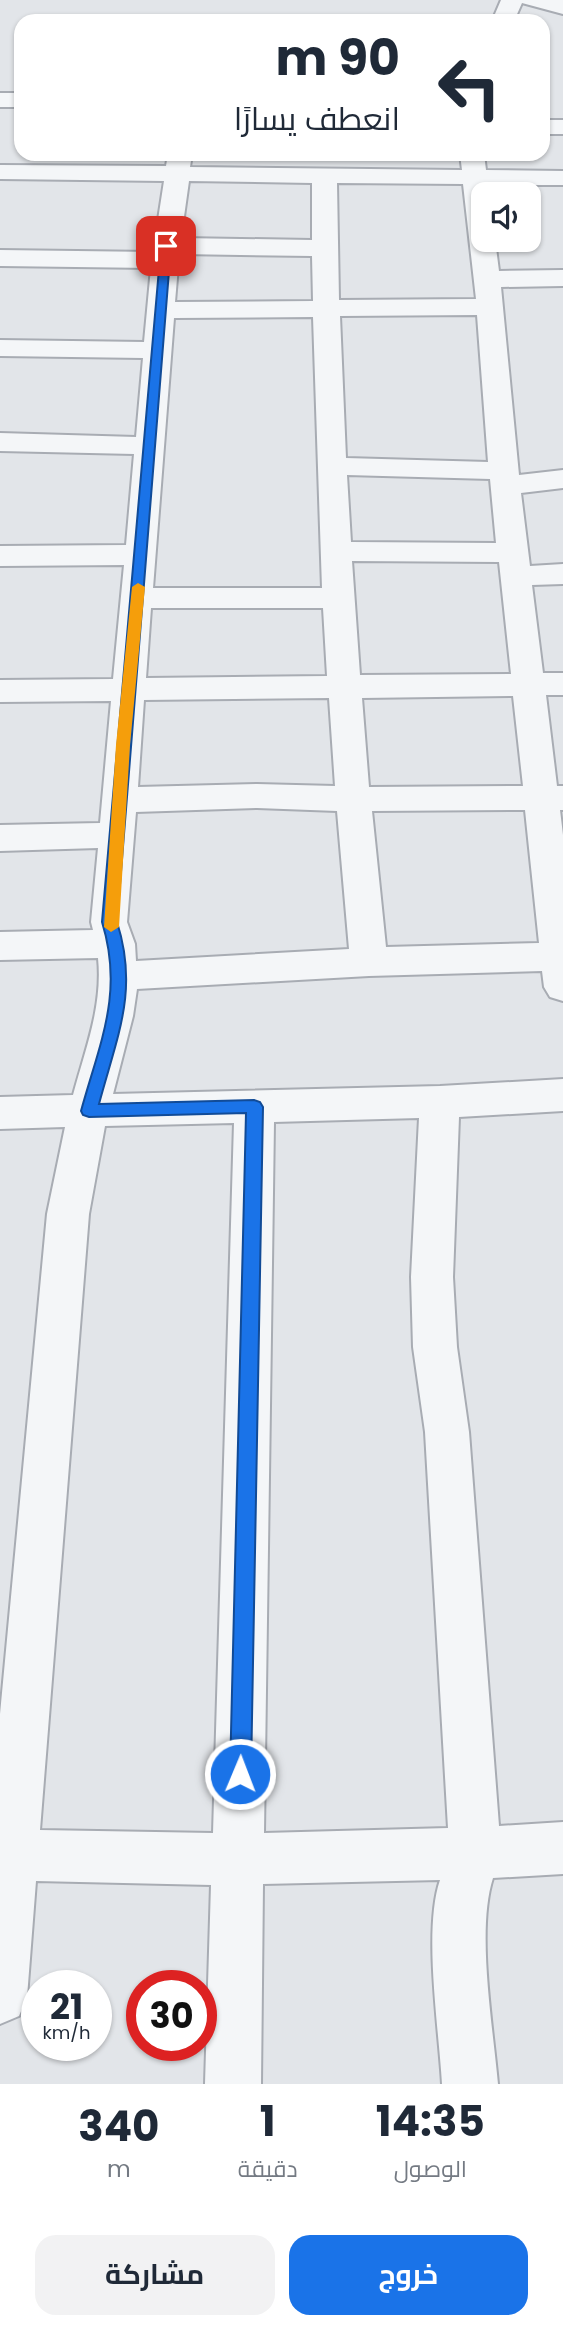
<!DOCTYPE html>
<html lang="ar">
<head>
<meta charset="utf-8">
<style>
  body { margin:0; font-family:Poppins,Cairo,sans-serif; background:#f2f2f3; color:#1f2937; direction:rtl; height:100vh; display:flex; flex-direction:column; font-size:26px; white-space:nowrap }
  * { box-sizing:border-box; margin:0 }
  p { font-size:23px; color:#747a83 }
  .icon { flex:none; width:38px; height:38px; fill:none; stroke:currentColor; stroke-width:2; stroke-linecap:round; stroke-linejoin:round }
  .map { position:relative; height:2084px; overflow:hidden; direction:ltr }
  .details { display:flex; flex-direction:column; background:#fff; flex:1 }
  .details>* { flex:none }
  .hud { position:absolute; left:14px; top:14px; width:536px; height:147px; border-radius:21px; box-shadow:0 2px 5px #0004; direction:rtl; background:#fff; color:#1f2937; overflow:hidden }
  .fabs { position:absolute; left:471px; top:182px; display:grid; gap:14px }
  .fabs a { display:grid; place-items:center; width:70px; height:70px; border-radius:14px; background:#fff; box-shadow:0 2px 5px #0004; font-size:35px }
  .speed { position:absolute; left:21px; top:1970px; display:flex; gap:14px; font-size:35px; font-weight:700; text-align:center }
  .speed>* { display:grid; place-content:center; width:91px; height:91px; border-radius:50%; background:#fff; box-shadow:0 2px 5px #0004; line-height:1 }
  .speed small { font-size:18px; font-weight:400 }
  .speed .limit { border:10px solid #d22; background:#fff; color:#111 }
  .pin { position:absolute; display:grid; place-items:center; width:60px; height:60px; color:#fff; margin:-30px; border-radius:14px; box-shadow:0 4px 10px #0006 }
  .me { position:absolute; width:77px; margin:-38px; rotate:1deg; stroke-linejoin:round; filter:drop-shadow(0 0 5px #0008) }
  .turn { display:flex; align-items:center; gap:24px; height:147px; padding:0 35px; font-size:32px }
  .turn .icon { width:91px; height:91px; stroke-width:2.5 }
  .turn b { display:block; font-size:49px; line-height:60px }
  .eta { display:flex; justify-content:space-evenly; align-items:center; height:119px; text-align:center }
  .eta b { font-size:42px; font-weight:700; line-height:49px }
  .action { display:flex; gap:14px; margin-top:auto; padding:14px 35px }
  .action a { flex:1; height:80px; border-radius:21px; background:#1a73e8; color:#fff; font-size:28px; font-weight:700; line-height:80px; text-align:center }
  .action a+a { background:#f2f2f3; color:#1f2937 }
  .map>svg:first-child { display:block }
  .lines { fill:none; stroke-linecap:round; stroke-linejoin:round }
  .minor-casing { stroke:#a8acb3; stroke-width:4 }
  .minor { fill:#f4f6f8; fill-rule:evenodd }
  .route { fill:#1a73e8; stroke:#114b97; stroke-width:2 }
  .slow { fill:#f59e0b }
</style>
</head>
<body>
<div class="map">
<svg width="563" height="2084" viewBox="0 0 563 2084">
  <rect width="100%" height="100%" fill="#e2e5e9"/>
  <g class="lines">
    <defs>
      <g id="minor">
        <path d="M501,0H563V14L522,3L514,21H492Z"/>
        <rect x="0" y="93" width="21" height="14"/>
        <rect x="542" y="120" width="21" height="14"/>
        <path d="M168,154H192L190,167L462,170L460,154H484L486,170L563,171V185H488L489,194H483V240H495L499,271L563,270V286L501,287L519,475L563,470V488L521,493L530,566L563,564V584L532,585L543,673H563V695H546L557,786H563V810H560L563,835V1001L550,997L544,987L542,971L369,976L137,989L133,1016L113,1094L440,1086L563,1079V1111L459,1117L453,1277L457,1347L469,1432L499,1826L563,1822V1874L493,1878C476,1930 493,2027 498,2084H442C439,2029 423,1930 440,1880L263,1884L261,2084H205L211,1885L36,1881L27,1997L19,2016L0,2024V1714L47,1214L65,1127L0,1129V1097L73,1095C85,1050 103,1006 98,958L0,960V932L93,930L91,922L98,848L0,851V825L100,823L111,701L0,702V680L113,679L124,565L0,566V546L126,545L134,454L0,451V433L136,437L143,358L0,356V340L144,342L151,268L0,266V250L153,252L164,181L0,179V165L166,166ZM189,181L312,183V240L181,238ZM337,183L463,184L476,299L339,300ZM179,254L312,256L313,301L175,302ZM477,315L488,462L346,458L340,316ZM313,317L322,588H153L174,318ZM347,475L490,479L496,543L351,542ZM352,561L499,562L511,674L360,675ZM151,608H323L327,676L146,678ZM513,696L523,786L369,787L362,698ZM329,698L335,786L257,784L138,787L144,700ZM257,808L337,811L349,949L136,961L135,944L127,922L136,812ZM525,810L539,943L386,947L372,811ZM419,1118L411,1277L413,1347L425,1432L448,1828L264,1833L274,1122ZM234,1123L213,1833L40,1830L89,1214L105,1126Z"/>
      </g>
    </defs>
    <use href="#minor" class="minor-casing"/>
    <use href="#minor" class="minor"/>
  </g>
  <path class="route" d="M166,243L171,246L117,922C139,991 117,1036 99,1104L254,1100L260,1102L263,1107L251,1774L248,1781L240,1785L233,1781L230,1774L246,1113L89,1117L83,1115L81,1111C100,1042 124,993 102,922L161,246Z"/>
  <path class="slow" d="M138,583L145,587L130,745L119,927L111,932L104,927L116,745L132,587Z"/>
</svg>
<div class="fabs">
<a><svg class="icon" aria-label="sound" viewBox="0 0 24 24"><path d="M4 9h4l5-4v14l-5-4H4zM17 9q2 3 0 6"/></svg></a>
</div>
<div class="speed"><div>21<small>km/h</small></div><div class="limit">30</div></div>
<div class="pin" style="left:166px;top:246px;background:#d93025"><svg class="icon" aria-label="arrive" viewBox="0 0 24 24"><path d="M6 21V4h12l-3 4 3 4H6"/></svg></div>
<svg class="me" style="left:240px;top:1774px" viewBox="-20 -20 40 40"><circle r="17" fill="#1a73e8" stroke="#fff" stroke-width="3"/><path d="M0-11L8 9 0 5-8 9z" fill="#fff"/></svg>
<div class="hud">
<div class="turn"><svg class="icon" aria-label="left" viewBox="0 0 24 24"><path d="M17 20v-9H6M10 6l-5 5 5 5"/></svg><div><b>90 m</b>انعطف يسارًا</div></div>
</div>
</div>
<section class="details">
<div class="eta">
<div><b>14:35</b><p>الوصول</p></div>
<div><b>1</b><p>دقيقة</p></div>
<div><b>340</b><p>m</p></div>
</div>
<div class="action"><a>خروج</a><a>مشاركة</a></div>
</section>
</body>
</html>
